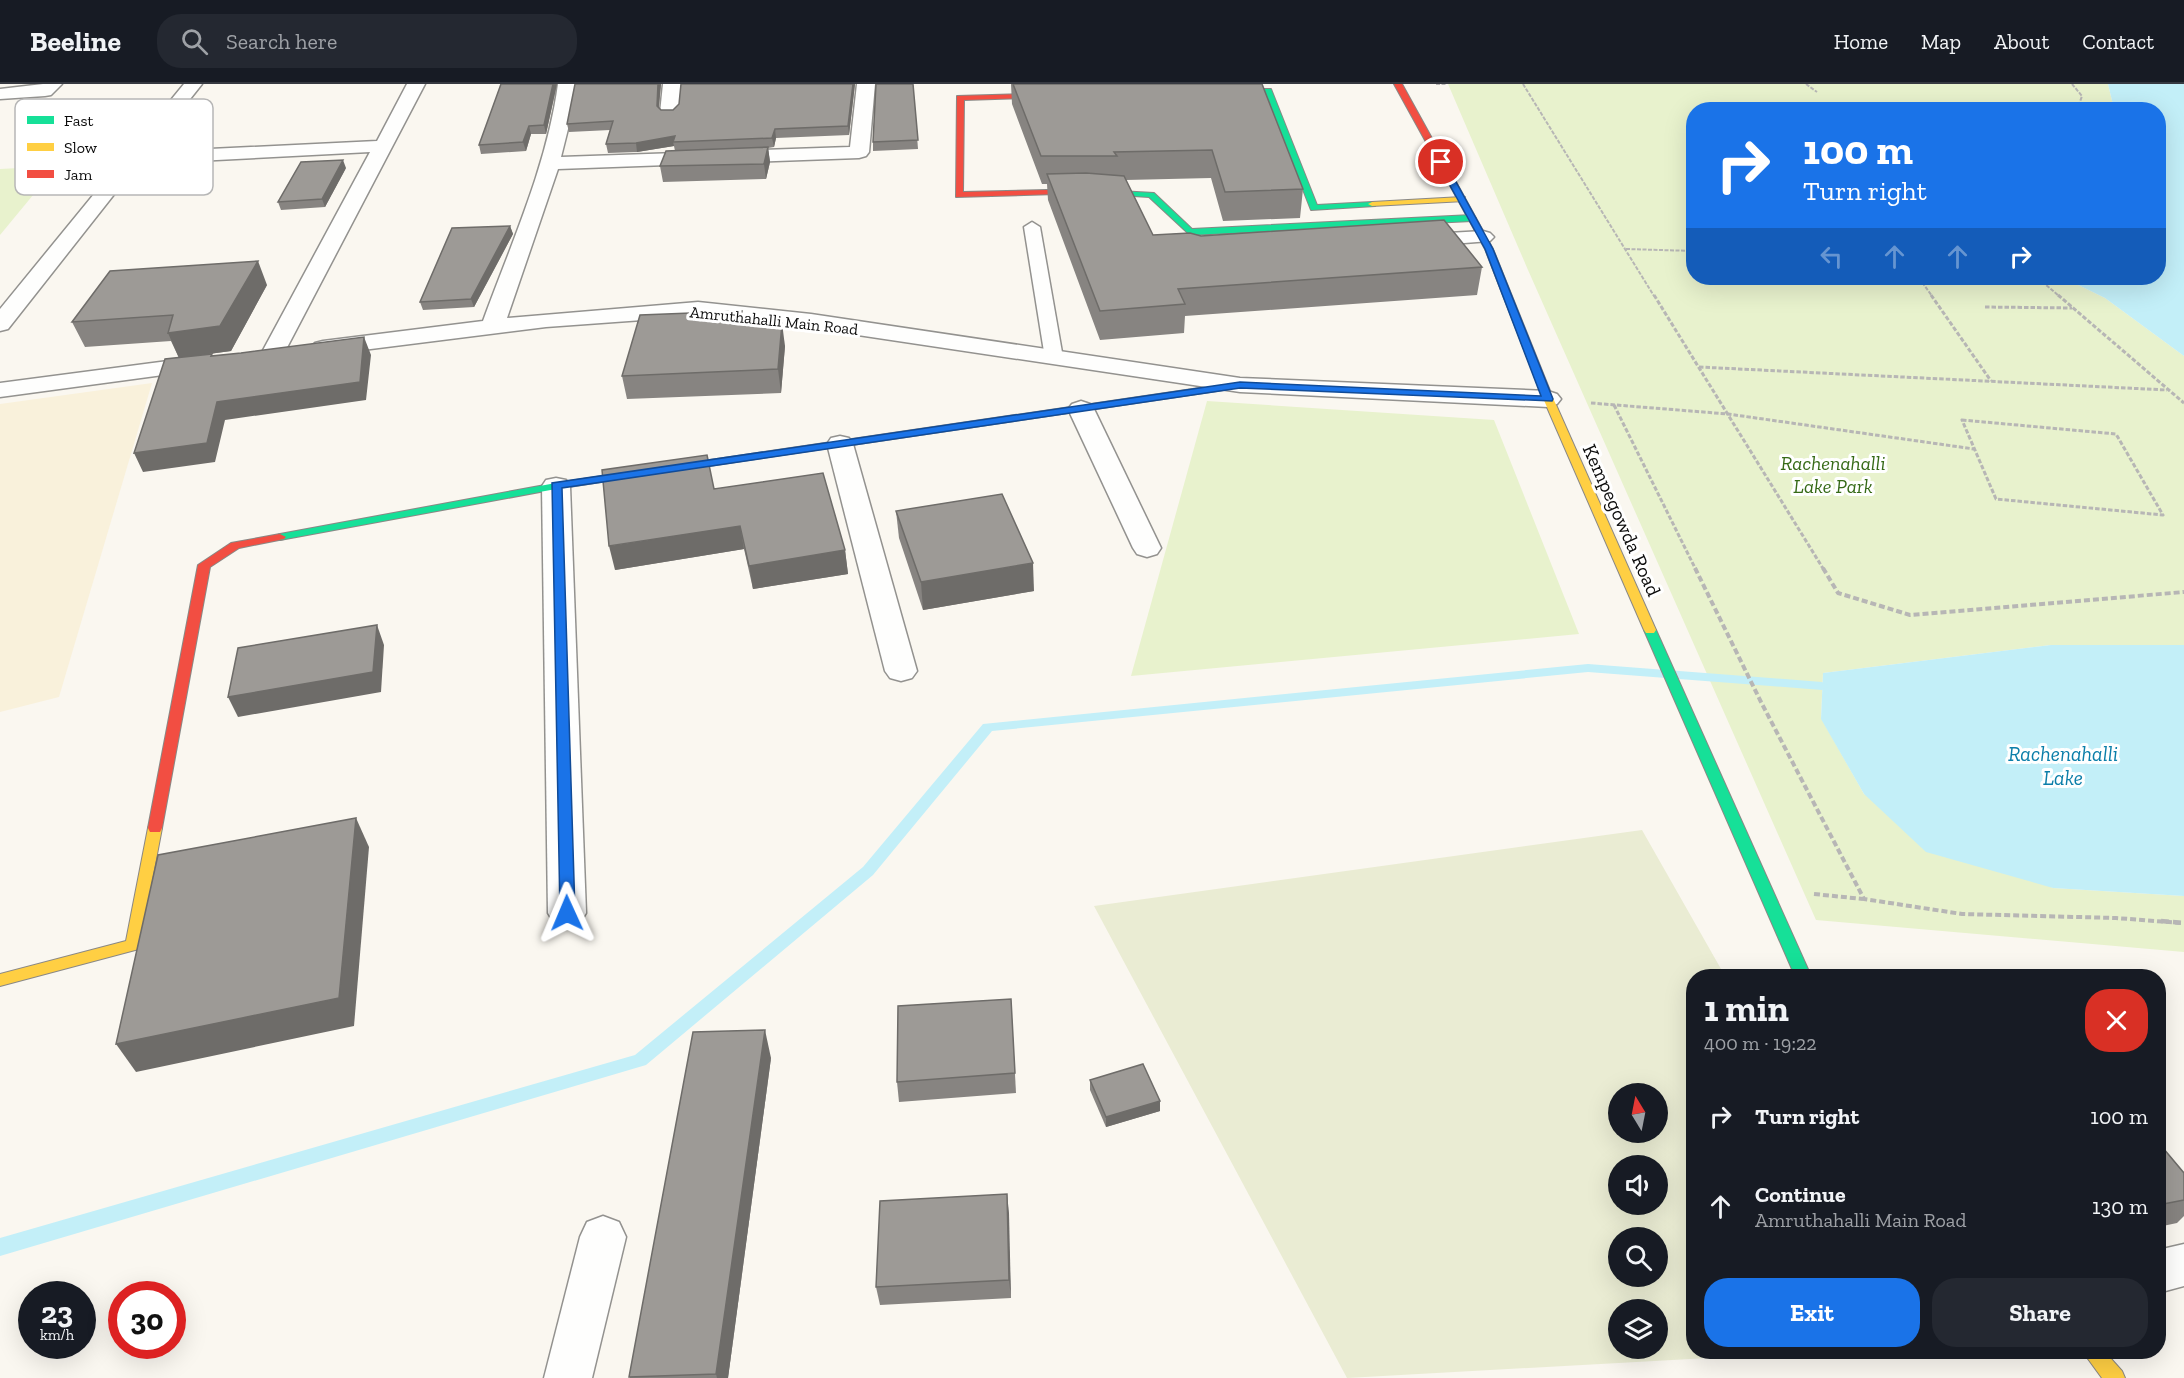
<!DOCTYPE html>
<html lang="en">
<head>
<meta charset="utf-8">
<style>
  body { margin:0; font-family:"Zilla Slab",serif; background:#242831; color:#f1f3f6; height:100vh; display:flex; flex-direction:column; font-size:22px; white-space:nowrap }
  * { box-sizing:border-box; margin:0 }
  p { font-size:20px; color:#9ea1a6 }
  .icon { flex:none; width:33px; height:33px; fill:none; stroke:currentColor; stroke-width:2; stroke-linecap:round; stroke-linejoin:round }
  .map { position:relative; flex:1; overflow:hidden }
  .side { position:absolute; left:1686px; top:885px; width:480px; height:390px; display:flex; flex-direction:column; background:#171b24; border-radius:24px; box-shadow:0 6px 24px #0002 }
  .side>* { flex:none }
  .hud { position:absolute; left:1686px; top:18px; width:480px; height:183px; border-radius:24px; box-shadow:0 6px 24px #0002; background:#1a73e8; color:#fff; overflow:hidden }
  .needle { width:39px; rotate:350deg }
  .fabs { position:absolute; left:1608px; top:999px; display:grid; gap:12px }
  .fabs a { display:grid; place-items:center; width:60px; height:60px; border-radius:50%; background:#171b24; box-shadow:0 6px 24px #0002; font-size:30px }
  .speed { position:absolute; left:18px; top:1197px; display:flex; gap:12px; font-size:30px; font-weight:700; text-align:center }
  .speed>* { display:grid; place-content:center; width:78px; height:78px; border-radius:50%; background:#171b24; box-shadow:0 6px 24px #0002; line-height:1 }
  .speed small { font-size:15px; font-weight:400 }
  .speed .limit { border:9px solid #d22; background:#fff; color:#111 }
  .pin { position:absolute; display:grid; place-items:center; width:51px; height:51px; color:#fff; margin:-26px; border:3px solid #fff; border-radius:50%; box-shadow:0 2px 6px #0007 }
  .me { position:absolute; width:66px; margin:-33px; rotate:359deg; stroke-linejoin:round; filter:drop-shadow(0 0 4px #0008) }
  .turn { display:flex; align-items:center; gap:21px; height:126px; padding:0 18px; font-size:27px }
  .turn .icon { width:78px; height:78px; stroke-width:2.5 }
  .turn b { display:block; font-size:42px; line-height:51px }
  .lanes { display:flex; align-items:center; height:57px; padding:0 18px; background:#0003; justify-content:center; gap:30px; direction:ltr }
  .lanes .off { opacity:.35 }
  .round { display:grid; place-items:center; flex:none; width:63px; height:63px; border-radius:24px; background:#242831 }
  .head { display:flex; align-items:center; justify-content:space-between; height:102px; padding:0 18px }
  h1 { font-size:36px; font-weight:700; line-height:45px }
  .cta { display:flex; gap:12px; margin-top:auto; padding:12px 18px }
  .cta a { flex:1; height:69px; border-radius:24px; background:#1a73e8; color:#fff; font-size:24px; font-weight:700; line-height:69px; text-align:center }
  .cta a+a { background:#242831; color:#f1f3f6 }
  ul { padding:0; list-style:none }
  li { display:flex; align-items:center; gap:18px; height:90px; padding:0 18px }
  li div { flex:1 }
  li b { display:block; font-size:22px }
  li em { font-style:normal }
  header { display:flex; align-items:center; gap:36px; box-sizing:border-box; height:84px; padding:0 30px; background:#171b24; border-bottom:2px solid #363941 }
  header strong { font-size:28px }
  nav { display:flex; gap:33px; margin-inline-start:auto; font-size:21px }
  .search { width:420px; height:54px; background:#242831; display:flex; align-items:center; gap:15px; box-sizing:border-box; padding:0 21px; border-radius:24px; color:#9ea1a6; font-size:22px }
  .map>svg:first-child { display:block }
  .farmland { fill:#f9f1db }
  .green { fill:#e8f2cd }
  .cemetery { fill:#eaecd3; fill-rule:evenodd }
  .water { fill:#c3eff8 }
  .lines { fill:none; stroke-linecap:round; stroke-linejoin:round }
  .stream { fill:#c3eff8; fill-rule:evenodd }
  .lane-casing { stroke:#93928f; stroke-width:3 }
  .street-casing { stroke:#93928f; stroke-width:3 }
  .fast-casing { stroke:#8a8885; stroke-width:2 }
  .slow-casing { stroke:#8a8885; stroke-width:2 }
  .jam-casing { stroke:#8a8885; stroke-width:2 }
  .path-far3 { stroke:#b7b6b5; stroke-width:2; stroke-dasharray:4 1.5; stroke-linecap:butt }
  .path-far2 { stroke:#b7b6b5; stroke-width:3; stroke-dasharray:4.5 2; stroke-linecap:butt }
  .path-far1 { stroke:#b7b6b5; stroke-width:4; stroke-dasharray:6 3; stroke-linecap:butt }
  .path { stroke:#b7b6b5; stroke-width:4.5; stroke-dasharray:8 4; stroke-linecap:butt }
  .lane { fill:#fefefd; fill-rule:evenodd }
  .street { fill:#fefefd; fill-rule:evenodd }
  .fast { fill:#16e098; fill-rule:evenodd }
  .slow { fill:#ffcf43; fill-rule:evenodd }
  .jam { fill:#f24e42; fill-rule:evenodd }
  .wall { fill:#878481 }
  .shaded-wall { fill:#6e6c69 }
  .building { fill:#9d9a96; stroke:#6e6c69; stroke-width:1.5 }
  .route { fill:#1a73e8; stroke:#114b97; stroke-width:1.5 }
  .labels { text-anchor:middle; stroke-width:6; stroke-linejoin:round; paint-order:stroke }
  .far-street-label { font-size:16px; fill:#0c0c0c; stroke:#fff }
  .park-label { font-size:20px; font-style:italic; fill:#366a17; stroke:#fff }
  .street-label { font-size:20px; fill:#0c0c0c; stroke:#fff }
  .water-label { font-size:21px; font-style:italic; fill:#0b7ea9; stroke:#fff }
  .key { fill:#fff; stroke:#b6b6b6; stroke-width:1.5 }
  .key-label { font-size:16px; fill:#0c0c0c }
</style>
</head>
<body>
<header>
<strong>Beeline</strong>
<div class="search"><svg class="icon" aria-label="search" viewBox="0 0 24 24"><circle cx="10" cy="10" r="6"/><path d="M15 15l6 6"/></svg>Search here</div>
<nav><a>Home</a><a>Map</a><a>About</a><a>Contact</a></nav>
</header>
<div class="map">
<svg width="2184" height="1294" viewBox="0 0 2184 1294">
  <rect width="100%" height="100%" fill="#faf7f0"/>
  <path class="farmland" d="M152,299L59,613L0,628V320Z"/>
  <g class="green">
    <path d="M1448,0H2108L2114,25L1694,26V194H2064L2105,214L2184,272V561H2051L1823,589L1821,634L1864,710L2053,804L2184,812V868L1816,836L1528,186Z"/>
    <path d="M57,82L0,151V85Z"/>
    <path d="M1207,317L1494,336L1579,550L1131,592Z"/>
  </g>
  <path class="cemetery" d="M1642,746L1725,892H1694V1268H1818L1347,1294L1094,822ZM1618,1010H1658V1048H1618ZM1618,1082H1658V1120H1618ZM1618,1154H1658V1192H1618ZM1618,1226H1658V1264H1618Z"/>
  <g class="water">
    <path d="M2108,0H2184V272L2105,214L2064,194H2158V26L2114,25Z"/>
    <path d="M2051,561H2184V812L2053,804L1926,768L1864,710L1821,635L1823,589Z"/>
  </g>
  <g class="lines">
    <path class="stream" d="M1588,580L1822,598L1829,602L1822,606L1588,588L992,647L873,791L646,981L0,1172V1154L635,971L863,783L983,640Z"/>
    <defs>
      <path id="lane" d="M1032,138L1040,143L1063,274L1060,278H1048L1045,274L1024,143Z"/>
      <g id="street">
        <path d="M43,0H62L51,11L45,12L0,15V5Z"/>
        <path d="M184,0H202L148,68L377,57L407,0H425L281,275L273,277L265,275L261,270L370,68L138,80L8,245L0,247V225Z"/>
        <path d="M558,0H576L573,25L561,73L850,63L857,0H875L869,68L866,72L859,74L558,85L507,234L698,218L811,230L1240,294L1548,307L1557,310L1561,315L1557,320L1548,323L1240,308L811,244L698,232L546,243L323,271L315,269L311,264L315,259L323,257L483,237C511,160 547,82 558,0Z"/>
        <path d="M663,0H681L678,29L675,33H663L660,29Z"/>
        <path d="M1483,147L1490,149L1494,153L1490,157L1413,163L1405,162L1402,157L1405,152L1413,151Z"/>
        <path d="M206,272L215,274L218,279L215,284L0,313V299Z"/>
        <path d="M1081,317L1090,320L1094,325L1161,464L1157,470L1147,473L1137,470L1133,464L1068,325L1072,320Z"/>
        <path d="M840,352L849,354L853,360L917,587L912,594L901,597L890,594L885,587L827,360L831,354Z"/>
        <path d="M556,394L566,396L570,402L586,829L580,839L567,843L554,839L548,829L542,402L546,396Z"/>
        <path d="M603,1132L619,1138L626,1153L592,1294H544L580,1153L587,1138Z"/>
        <path d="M2184,1160V1202L2158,1209V1166Z"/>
      </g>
      <g id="fast">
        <path d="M1217,5H1271L1317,121L1372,118L1376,120L1375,122L1311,126L1265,9H1220L1216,7Z"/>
        <path d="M1084,105L1154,109L1192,145L1472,131L1476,134L1472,137L1190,151L1149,113L1087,109L1083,107Z"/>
        <path d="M1240,298L1244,299V303L852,361L847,358L852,355Z"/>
        <path d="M629,388L633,389V393L556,405L280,456L274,453L280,450L556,399Z"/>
        <path d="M1650,542L1656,546L1811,892H1795L1644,546Z"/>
      </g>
      <g id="slow">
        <path d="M1462,113H1465V117L1372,122L1368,120L1372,118Z"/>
        <path d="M1548,311L1553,314L1656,546L1654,549H1646L1644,546L1543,314Z"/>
        <path d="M852,355L856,356V360L629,394L624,391L629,388Z"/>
        <path d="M155,739L160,740L162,744L139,865L0,902V890L126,857L148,744L150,740Z"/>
        <path d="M2083,1268H2105L2122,1287L2125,1294H2102Z"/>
      </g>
      <g id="jam">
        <path d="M1394,0H1402L1493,165L1553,314L1552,316L1548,317L1543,314L1485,165Z"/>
        <path d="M1057,9H1060V13L964,16L963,108L1087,105L1091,107L1090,109L956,113L957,12Z"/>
        <path d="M280,450L286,453L284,455L239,464L210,483L162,744L160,748H150L148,744L198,481L231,459Z"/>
      </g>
    </defs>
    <use href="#lane" class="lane-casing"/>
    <use href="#street" class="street-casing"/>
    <use href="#fast" class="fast-casing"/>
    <use href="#slow" class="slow-casing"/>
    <use href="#jam" class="jam-casing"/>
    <g class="path-far3">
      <path d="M1436,0H1447"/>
      <path d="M1523,0L1654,212"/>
      <path d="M1806,0L1817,8"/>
      <path d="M2072,0L2082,12L2077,26"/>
      <path d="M1626,165L1694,167"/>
      <path d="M1919,194L1932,212"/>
      <path d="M2038,194L2059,212"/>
    </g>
    <g class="path-far2">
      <path d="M1654,211L1824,486"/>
      <path d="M1931,211L1991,297"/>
      <path d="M2058,211L2184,319"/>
      <path d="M1985,223L2072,224"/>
      <path d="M1699,283L2167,306"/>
      <path d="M1591,319L1728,330L1974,365"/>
      <path d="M1614,321L1696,486"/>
      <path d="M1962,336L2116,350L2163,431L1996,415Z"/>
    </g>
    <g class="path-far1">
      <path d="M1695,484L1761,618L1864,815L1962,830L2116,834L2181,839"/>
      <path d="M1823,484L1838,509L1910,531L2184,508"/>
      <path d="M1814,810L1863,815"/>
    </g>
    <path class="path" d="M2161,837L2184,839"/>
    <use href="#lane" class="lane"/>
    <use href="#street" class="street"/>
    <use href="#fast" class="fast"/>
    <use href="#slow" class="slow"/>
    <use href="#jam" class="jam"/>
  </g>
  <g class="wall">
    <path d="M557,0L546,50H531L526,67L481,70L479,61Z"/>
    <path d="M575,0H661L659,24L661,26H673L855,0L849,51L776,54L774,63L768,64L770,78L766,95L663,98L660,82L675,67L674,62L637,68L608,69L606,60L610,46L569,48L567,40Z"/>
    <path d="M913,0L918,65L873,67V58Z"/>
    <path d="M1011,0H1262L1303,105L1300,134L1223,137L1211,94L1126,96L1153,151L1201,152L1482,183L1477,211L1185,232L1184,249L1100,256L1048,116L1047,100H1042L1012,20Z"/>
    <path d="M346,84L325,123L281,126L278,118Z"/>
    <path d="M510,142L513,150L474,223L423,226L420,218Z"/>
    <path d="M267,201L231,267L179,274L171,257L85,263L72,238Z"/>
    <path d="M742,227L744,240L785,262L781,309L627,315L622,292Z"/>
    <path d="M714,405L845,466L848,490L753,505L744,465L615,486Z"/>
    <path d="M896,427L1034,507L923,526L899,454Z"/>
    <path d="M1011,915L1016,1009L899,1018L897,998Z"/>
    <path d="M771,974L728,1294H630L629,1293Z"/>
    <path d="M1090,996L1160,1027L1106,1043L1090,1006Z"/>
    <path d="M2158,1058L2184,1089V1132L2177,1139L2158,1143Z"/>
    <path d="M1007,1110L1011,1214L880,1221L876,1203Z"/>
  </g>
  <g class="shaded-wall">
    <path d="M553,0H557L546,50L544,41Z"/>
    <path d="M658,0H661L658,30L657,22Z"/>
    <path d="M853,0H855L849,51L848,42Z"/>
    <path d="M529,42L531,50L526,67L523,58Z"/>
    <path d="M775,45L776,54L774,63L772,54Z"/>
    <path d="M675,52L673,58L674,62L637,68L636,59Z"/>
    <path d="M768,63L770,78L766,95L764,80Z"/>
    <path d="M343,76L346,84L325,123L322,115Z"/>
    <path d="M510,142L513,150L474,223L471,215Z"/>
    <path d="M258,177L267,201L231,267L179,274L168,249Z"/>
    <path d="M742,227L745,250L739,240Z"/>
    <path d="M782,239L785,262L781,309L778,285Z"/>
    <path d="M364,253L371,271L366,316L225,336L215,378L143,388L134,369L217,318Z"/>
    <path d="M740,442L744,465L615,486L609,462Z"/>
    <path d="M845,466L848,490L753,505L749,482Z"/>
    <path d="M1033,479L1034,507L923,526L921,498Z"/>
    <path d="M377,541L384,561L381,608L238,633L228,613Z"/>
    <path d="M356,734L369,763L354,942L136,988L116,960Z"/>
    <path d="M765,946L771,974L728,1294H717L716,1290Z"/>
    <path d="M1160,1017V1027L1106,1043V1033Z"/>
    <path d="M1007,1110L1009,1129L1011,1214L1009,1196Z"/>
  </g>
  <g class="building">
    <path d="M501,0H553L544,41L529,42L523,58L479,61Z"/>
    <path d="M575,0H658L657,22L661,26H673L679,20L681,0H853L848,42L775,45L772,54L673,58L675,52L636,59L606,60L613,37L567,40Z"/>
    <path d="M876,0H913L918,56L873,58Z"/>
    <path d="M1013,0H1262L1303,105L1225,108L1212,66L1114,68L1117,72H1041Z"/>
    <path d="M768,63L764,80L660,82L666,67Z"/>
    <path d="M343,76L322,115L278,118L301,78Z"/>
    <path d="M1086,89L1124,92L1153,151L1190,149L1201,152L1444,136L1482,183L1178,205L1185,220L1100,227L1047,90Z"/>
    <path d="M510,142L471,215L420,218L452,144Z"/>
    <path d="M258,177L220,242L168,249L173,231L72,238L110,187Z"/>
    <path d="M742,227L739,240L782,239L778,285L622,292L640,231Z"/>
    <path d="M364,253L360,298L217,318L207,359L134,369L165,275L212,270L211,272L241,269Z"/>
    <path d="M707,371L714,405L823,389L845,466L749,482L740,442L609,462L602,386Z"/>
    <path d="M1002,410L1033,479L921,498L896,427Z"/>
    <path d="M377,541L373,588L228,613L238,564Z"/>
    <path d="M356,734L339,914L116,960L158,771Z"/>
    <path d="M1011,915L1015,989L897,998L898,922Z"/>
    <path d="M765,946L716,1290L629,1293L693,948Z"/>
    <path d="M1143,980L1160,1017L1106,1033L1090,996Z"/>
    <path d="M2158,1058L2184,1089V1116L2158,1121Z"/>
    <path d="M1007,1110L1009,1196L876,1203L880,1117Z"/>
  </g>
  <path class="route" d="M1441,75L1445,78L1493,165L1553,315L1552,317L1240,304L562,404L575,829L573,833H562L560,829L552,399L1240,298L1541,312L1485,165L1437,78Z"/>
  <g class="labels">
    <g class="far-street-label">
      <text transform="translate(774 236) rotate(6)" y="6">Amruthahalli Main Road</text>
    </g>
    <g class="park-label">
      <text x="1833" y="386">Rachenahalli<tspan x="1833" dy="23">Lake Park</tspan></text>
    </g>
    <g class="street-label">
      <text transform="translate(1622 436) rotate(66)" y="7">Kempegowda Road</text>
    </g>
    <g class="water-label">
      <text x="2063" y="677">Rachenahalli<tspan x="2063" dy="24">Lake</tspan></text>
    </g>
  </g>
  <rect x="15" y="15" width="198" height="96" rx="9" class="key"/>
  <rect x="27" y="32" width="27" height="8" fill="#16e098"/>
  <rect x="27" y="59" width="27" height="8" fill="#ffcf43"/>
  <rect x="27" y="86" width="27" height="8" fill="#f24e42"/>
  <g class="key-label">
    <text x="64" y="42">Fast</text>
    <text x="64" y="69">Slow</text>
    <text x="64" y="96">Jam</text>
  </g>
</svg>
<div class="fabs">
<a><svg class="needle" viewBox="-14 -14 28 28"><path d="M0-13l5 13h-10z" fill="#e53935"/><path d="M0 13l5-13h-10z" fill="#9ea1a6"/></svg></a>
<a><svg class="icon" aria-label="sound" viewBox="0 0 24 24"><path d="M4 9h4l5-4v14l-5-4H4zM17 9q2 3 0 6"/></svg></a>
<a><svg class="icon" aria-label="search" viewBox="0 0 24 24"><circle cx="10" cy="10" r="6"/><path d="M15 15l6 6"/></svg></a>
<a><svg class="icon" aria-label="layers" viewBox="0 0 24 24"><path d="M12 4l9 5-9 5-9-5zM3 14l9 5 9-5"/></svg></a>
</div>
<div class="speed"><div>23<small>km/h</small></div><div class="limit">30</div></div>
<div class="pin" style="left:1441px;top:78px;background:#d93025"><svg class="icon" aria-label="arrive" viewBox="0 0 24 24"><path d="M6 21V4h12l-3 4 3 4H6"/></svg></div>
<svg class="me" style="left:567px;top:829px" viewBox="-20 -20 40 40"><path d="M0-17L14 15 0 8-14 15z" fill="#1a73e8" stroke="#fff" stroke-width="4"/></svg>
<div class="hud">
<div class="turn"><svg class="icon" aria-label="right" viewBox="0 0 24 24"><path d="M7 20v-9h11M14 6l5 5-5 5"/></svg><div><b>100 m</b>Turn right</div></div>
<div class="lanes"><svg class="icon off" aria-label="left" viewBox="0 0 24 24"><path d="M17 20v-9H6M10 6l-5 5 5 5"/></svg><svg class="icon off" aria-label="ahead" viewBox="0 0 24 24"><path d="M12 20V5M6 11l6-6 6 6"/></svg><svg class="icon off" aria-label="ahead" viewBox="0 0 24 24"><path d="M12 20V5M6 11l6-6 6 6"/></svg><svg class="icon" aria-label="right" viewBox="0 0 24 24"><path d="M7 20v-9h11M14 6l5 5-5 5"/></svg></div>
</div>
<section class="side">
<div class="head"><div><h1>1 min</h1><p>400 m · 19:22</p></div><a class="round" style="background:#d93025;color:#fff"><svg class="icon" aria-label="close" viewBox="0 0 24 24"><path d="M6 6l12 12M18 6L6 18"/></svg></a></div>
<ul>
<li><svg class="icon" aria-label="right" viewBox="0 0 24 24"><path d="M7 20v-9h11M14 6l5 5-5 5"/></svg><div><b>Turn right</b></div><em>100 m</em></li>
<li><svg class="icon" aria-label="ahead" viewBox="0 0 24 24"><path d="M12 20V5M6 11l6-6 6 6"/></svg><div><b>Continue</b><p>Amruthahalli Main Road</p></div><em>130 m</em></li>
</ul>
<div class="cta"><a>Exit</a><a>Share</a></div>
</section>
</div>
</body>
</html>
